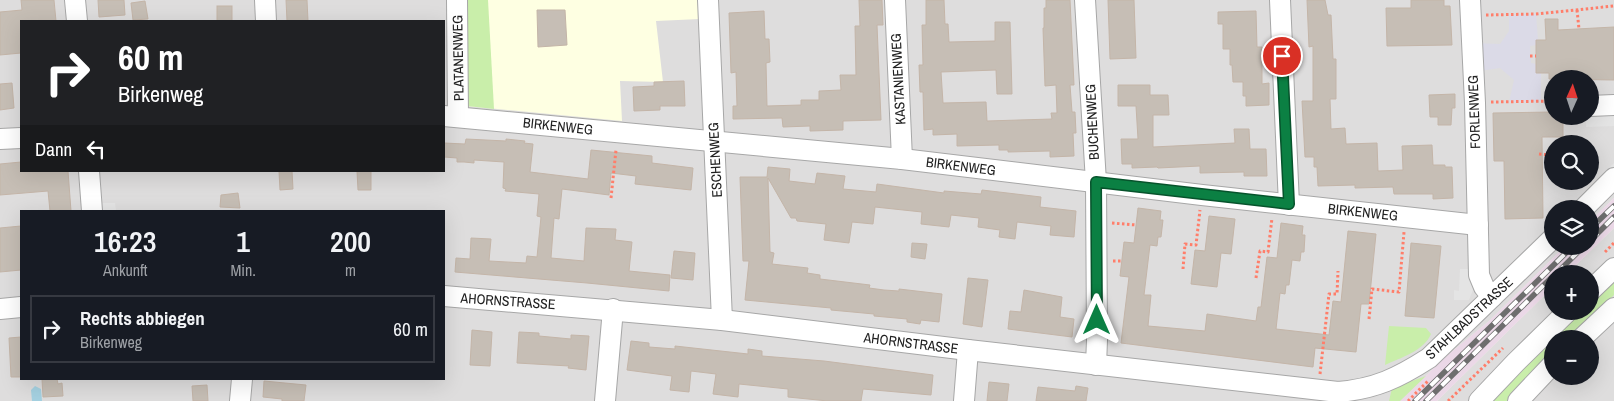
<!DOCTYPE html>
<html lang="de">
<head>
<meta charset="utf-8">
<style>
  body { margin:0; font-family:"Archivo Narrow",sans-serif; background:#242831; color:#f1f3f6; height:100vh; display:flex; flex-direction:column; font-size:19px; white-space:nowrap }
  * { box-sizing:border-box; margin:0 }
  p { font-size:16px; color:#9ea1a6 }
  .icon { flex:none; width:28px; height:28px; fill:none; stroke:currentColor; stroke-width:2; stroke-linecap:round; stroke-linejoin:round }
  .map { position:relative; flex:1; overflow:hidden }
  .panel { position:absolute; left:20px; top:210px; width:425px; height:170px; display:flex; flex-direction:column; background:#171b24; border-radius:0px; box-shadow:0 5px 20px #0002 }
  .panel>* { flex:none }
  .top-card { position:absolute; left:20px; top:20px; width:425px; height:152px; border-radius:0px; box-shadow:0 5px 20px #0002; background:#202124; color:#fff; overflow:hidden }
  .needle { width:32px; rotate:3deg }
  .tools { position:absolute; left:1544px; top:70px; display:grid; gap:10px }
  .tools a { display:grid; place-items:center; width:55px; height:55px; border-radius:50%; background:#171b24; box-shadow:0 5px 20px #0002; font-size:25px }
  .pin { position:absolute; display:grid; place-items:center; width:42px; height:42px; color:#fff; margin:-21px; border:2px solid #fff; border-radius:50%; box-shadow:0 1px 5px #0007 }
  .me { position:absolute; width:55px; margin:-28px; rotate:0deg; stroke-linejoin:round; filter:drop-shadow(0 0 4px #0008) }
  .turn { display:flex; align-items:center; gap:18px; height:105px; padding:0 15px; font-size:22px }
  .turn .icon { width:65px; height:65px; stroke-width:2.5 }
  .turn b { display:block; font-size:35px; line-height:42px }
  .then { display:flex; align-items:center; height:48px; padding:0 15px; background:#0003; gap:10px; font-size:19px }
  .eta { display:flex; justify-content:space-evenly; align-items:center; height:85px; text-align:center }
  .eta b { font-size:30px; font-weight:600; line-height:35px }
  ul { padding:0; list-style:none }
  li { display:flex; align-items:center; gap:15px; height:68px; margin:0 10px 8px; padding:0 5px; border:2px solid #363941; border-radius:0px }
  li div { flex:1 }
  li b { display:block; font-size:19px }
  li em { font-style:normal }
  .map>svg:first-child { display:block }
  .residential { fill:#dedddd; fill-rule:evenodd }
  .industrial { fill:#ebd8e7 }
  .education { fill:#feffe2 }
  .grass { fill:#c9eeaa }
  .parking { fill:#e4e4e4 }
  .plaza { fill:#dbdae7 }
  .water { fill:#a5d1e1 }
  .building { fill:#c6beb5; stroke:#c4b5a8 }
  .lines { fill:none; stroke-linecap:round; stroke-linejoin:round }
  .minor-casing { stroke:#a7a7a7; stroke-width:22 }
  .path { stroke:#ff7e6a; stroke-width:3; stroke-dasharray:2.5 2.5; stroke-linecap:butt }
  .minor { stroke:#fff; stroke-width:20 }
  .rail-casing { stroke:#6e6e6e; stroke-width:5.5 }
  .rail { stroke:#fff; stroke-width:4; stroke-dasharray:11; stroke-linecap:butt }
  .route-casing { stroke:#07532c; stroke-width:12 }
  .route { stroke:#0b8043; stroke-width:9 }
  .labels { text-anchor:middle; stroke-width:4; stroke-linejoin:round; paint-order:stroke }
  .street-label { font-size:14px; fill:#202020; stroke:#fff }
</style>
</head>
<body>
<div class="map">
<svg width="1614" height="401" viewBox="0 0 1614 401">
  <rect width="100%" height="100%" fill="#f1eee6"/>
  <g class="residential">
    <path d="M0,0H1614V198L1590,221V209H1552V246H1565L1489,321L1444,358L1400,401H0ZM21,21H444V171H21ZM1552,79H1590V116H1552ZM1552,144H1590V181H1552ZM21,211H444V379H21Z"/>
    <path d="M1614,228V401H1437L1552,288V311H1590V274H1567ZM1552,339H1590V376H1552Z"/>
  </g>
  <path class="industrial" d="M1614,198V228L1567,274H1552V288L1437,401H1400L1444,358L1489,321L1565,246H1590V221Z"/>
  <path class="education" d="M465,0H699L700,19L656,21L663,82L620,81L622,121L467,106Z"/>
  <g class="grass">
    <path d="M465,0H488L494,109L467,106Z"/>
    <path d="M1614,280V295L1569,339H1552V354L1507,401H1491L1514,374L1581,311H1590V302Z"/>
    <path d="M1389,326L1426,328L1431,334C1424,351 1400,358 1385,365Z"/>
    <path d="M1426,376L1400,401H1389L1392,388Z"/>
  </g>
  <g class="parking">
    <path d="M1614,113V126L1586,127V116H1590V114Z"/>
    <path d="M1614,163V169L1573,209H1567Z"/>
    <path d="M97,203H115L116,211H98Z"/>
    <path d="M1460,269H1474L1473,290L1469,300H1454V290L1459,291Z"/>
  </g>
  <path class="plaza" d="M1536,14L1538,40H1536V45L1530,46L1531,63L1536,64V73H1541V101L1509,102L1514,80L1500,68L1473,72L1472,43L1500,44L1509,31V15Z"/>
  <path class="water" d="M35,386L41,389L42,401H32L31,390Z"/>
  <g class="building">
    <path d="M21,0H54L56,21H21V53L0,55V12L22,10Z"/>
    <path d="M98,0H124L125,15L99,17Z"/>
    <path d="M286,0H307L308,21H287Z"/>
    <path d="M859,0H882L883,25H877L881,120L843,121V130L810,131V126L783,127L782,118L733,119V106H737L736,72L731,73L729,13L764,11L765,39H769L770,62L766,63L767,106L801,105V100H819V91L841,90L840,75H856L855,26H860Z"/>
    <path d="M926,0H944L945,24H948L949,42L995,41V22H1010L1012,94H997L996,70L941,72L943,103L986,102L987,121L1052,119L1051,113H1057L1056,85L1045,86L1043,28H1044V8H1046V0H1070L1074,85H1070L1072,112H1075L1076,133H1073L1074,156L1050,157V151L1008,152V150H999V145L957,146V134L933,135V129L924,130L923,92H920L919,65H923L922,25H926Z"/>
    <path d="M1108,0H1134L1136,58L1110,59Z"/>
    <path d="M1307,0H1325L1328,15H1331L1333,59H1336V99H1330L1331,129L1345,128L1346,144L1377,143L1378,171L1403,170L1402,146L1432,145L1433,165H1445V167H1452L1453,198L1433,199V194H1394L1393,187L1355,188V185L1318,186L1317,167H1314V157H1305L1302,101H1313V46L1309,47Z"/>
    <path d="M1411,0H1444V6H1450L1452,45L1387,46L1386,8H1411Z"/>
    <path d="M145,1L148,19L133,20L131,3Z"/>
    <rect x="217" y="6" width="15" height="15"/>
    <path d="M537,10H565L567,45L538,47Z"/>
    <path d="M1256,11L1257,47H1262V84L1269,83V105L1246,106V96H1243V82H1233L1232,65H1230V49H1223V24H1218V12Z"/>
    <path d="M1545,19H1558V30L1614,27V80L1549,79V73H1536V40H1546Z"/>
    <path d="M684,81L685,106H660V110L634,111L633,87L654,86V82Z"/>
    <path d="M12,83L14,108L0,110V84Z"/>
    <path d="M1118,85H1150V95H1168L1169,115H1153V147L1235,143L1234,129H1249L1250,149H1266L1267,176H1244V172L1200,173V166L1158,168L1157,167L1132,168V164H1122L1121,139H1138L1136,106H1118Z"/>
    <path d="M1455,94V108H1452L1451,125H1438V117H1430L1429,95Z"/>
    <path d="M1552,112V116H1563V137H1542L1543,218L1505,219L1504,161H1494L1493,113Z"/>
    <path d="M466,139L506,141V139L525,141L524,143L533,144L530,172L588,179L591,150L652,156V163L693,168L691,190L635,184L636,176L611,173L609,195L562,189L559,219L554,218L551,258L584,261L586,228L616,229L615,240L632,242L629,271L670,275L669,291L587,283L455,272L456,258L470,259L471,238L491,239L489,261L526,263L527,256L537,257L541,217L537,216L539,194L505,191L506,189L503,188L504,162L474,160V163L464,162H457V158L444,157V143L465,144Z"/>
    <path d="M21,162V171H68L71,211H50L48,191L0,195V164Z"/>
    <path d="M768,167L790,169L789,181L815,184L817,173L845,176L843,189L876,192L877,184L944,193V191L981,194L982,190L1041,197L1040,207L1076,211L1074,237L1050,235L1051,226L1017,222L1015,239L999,237L1000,230L978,227L979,218L951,215L949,227L921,224L922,212L875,207L873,224L852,222L849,243L824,240L826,224L797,221L796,218H791L768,178L770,252L774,253L772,264L808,268L807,273L820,275V279L870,285L869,288L884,290L899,291V289L942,294L939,322L921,320L920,324L907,322V319L874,316V314L831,310V308L745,300L749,261H743L740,177H767Z"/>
    <path d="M279,171H292L293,189L280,190Z"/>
    <path d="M357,171H371V190H358Z"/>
    <path d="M238,193L240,208L220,207L221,195Z"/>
    <path d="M1138,208L1161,211L1160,220H1163L1161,237H1158L1157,246L1150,245L1144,295H1151L1148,326L1205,331L1207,314L1256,321L1258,307H1261L1267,257L1277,258L1281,223L1303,226L1302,235H1305L1304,252H1301L1300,261L1292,260L1289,285H1286L1285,294L1280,293L1276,329L1329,335L1333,301L1341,302L1348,231L1376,234L1369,304H1361L1356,352L1315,348L1313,367L1121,343L1129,277L1120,276L1124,242L1134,243Z"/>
    <path d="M1209,216L1235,219L1231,254L1221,253L1217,287L1191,284L1195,250L1205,251Z"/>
    <path d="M21,226V270L0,272V228Z"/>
    <path d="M912,243L927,244L925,259L911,257Z"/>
    <path d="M1411,243L1441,246L1434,318L1405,316Z"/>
    <path d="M674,251L695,253L693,280L671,278Z"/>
    <path d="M968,278L988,280L982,327L963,324Z"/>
    <path d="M1024,290L1062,297L1060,317L1074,319L1072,337L1008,329L1010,311L1021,312Z"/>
    <path d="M472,330L492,332L490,366L470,365Z"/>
    <path d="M519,332L539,333V336L571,339V335L589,336L586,370L568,368L569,366L517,363Z"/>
    <path d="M21,337V377H11L9,338Z"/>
    <path d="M631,341L649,343V347L675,349V346L748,354V349L762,351V356L824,361L933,375L931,395L863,389L861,401H828L788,397V389L739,384L738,397L713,394L716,374L691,371L689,392L670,390L672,376L627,370Z"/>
    <path d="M42,379H57L58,384L62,383L63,396L43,397Z"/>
    <path d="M264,381L306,385L304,401H282V399L263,397Z"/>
    <path d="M989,382L1009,384L1007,401H987Z"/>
    <path d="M207,385L208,401H193L192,386Z"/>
    <path d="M1076,386L1088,388L1086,401H1036L1038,387L1075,391Z"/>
  </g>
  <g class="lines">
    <defs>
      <g id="minor">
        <path d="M75,0L77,21"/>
        <path d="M265,0L266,21"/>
        <path d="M457,0L458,116"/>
        <path d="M708,0L722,320"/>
        <path d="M895,0L902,159"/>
        <path d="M1085,0L1096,182L1097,340L1096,365"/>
        <path d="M1280,0L1289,205"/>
        <path d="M1470,0L1475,103L1479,275L1484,287L1492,297"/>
        <path d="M1590,106L1614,105"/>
        <path d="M444,116L902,159L1202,195L1478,225"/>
        <path d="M0,139L21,138"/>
        <path d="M89,171L92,211"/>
        <path d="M1583,209L1614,178"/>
        <path d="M1590,291L1614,268"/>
        <path d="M444,296L722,320L968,350L1338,392C1375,389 1398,378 1429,358L1552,239"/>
        <path d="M0,309L21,307"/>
        <path d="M1581,339L1614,308"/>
        <path d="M240,401L242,379"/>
        <path d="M605,401L613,309"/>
        <path d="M964,401L968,350"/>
        <path d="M1479,401L1516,362L1568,311"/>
        <path d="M1518,401L1552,365"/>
      </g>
    </defs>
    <use href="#minor" class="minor-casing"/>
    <g class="path">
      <path d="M1577,10L1579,29"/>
      <path d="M1486,15L1536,14L1614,6"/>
      <path d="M1530,56H1536"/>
      <path d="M1491,102L1552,101"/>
      <path d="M1539,154L1552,155"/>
      <path d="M611,198L616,150"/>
      <path d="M1112,223L1136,225"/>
      <path d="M1605,252L1614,243"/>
      <path d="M1113,261H1122"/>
      <path d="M1183,269L1185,244L1196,245L1200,210"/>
      <path d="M1256,278L1260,251L1268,252L1272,218"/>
      <path d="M1369,319L1372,289L1399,292L1404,232"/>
      <path d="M1320,374L1329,294H1337L1338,271"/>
      <path d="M1408,401L1429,380"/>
      <path d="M1448,401L1503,348"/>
    </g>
    <use href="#minor" class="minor"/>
    <defs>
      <g id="rail">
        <path d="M1590,229L1614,206"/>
        <path d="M1590,241L1614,217"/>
        <path d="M1556,274L1584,246"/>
        <path d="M1415,401L1573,246"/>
        <path d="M1426,401L1552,277"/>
      </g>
    </defs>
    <use href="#rail" class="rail-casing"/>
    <use href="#rail" class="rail"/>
  </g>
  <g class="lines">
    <defs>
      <path id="route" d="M1097,320L1096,182L1289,204L1282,56"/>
    </defs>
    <use href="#route" class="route-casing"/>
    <use href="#route" class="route"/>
  </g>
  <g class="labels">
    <g class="street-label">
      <text transform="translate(458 58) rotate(-91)" y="5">PLATANENWEG</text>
      <text transform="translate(898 79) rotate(-93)" y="5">KASTANIENWEG</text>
      <text transform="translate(1474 112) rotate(-92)" y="5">FORLENWEG</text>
      <text transform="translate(1092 122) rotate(-93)" y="5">BUCHENWEG</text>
      <text transform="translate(558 126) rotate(6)" y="5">BIRKENWEG</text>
      <text transform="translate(715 160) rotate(-93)" y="5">ESCHENWEG</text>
      <text transform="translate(961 166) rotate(7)" y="5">BIRKENWEG</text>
      <text transform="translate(1363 212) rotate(6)" y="5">BIRKENWEG</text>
      <text transform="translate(508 301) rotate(4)" y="5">AHORNSTRASSE</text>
      <text transform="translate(1469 318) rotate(-43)" y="5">STAHLBADSTRASSE</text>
      <text transform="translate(911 343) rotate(7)" y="5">AHORNSTRASSE</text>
    </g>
  </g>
</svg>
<div class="tools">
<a><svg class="needle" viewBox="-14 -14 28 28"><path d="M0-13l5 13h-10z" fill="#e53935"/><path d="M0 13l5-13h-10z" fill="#9ea1a6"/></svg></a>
<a><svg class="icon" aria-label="search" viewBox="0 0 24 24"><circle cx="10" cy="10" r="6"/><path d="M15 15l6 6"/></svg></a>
<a><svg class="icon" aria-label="layers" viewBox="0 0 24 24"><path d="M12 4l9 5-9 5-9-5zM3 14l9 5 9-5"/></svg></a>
<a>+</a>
<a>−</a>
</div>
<div class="pin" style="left:1282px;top:56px;background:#d93025"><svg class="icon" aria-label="arrive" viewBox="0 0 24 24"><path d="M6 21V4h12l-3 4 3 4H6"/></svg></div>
<svg class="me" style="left:1097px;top:320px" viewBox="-20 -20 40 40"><path d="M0-17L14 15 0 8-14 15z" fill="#0b8043" stroke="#fff" stroke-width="4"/></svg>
<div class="top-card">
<div class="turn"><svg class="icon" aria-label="right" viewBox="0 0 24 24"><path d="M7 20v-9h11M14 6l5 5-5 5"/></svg><div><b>60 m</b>Birkenweg</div></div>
<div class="then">Dann<svg class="icon" aria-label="left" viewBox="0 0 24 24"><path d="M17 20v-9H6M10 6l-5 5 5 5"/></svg></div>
</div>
<section class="panel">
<div class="eta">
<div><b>16:23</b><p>Ankunft</p></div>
<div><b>1</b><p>Min.</p></div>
<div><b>200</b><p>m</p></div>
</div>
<ul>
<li><svg class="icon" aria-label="right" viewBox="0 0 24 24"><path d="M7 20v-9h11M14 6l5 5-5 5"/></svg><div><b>Rechts abbiegen</b><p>Birkenweg</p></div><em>60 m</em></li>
</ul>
</section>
</div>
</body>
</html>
